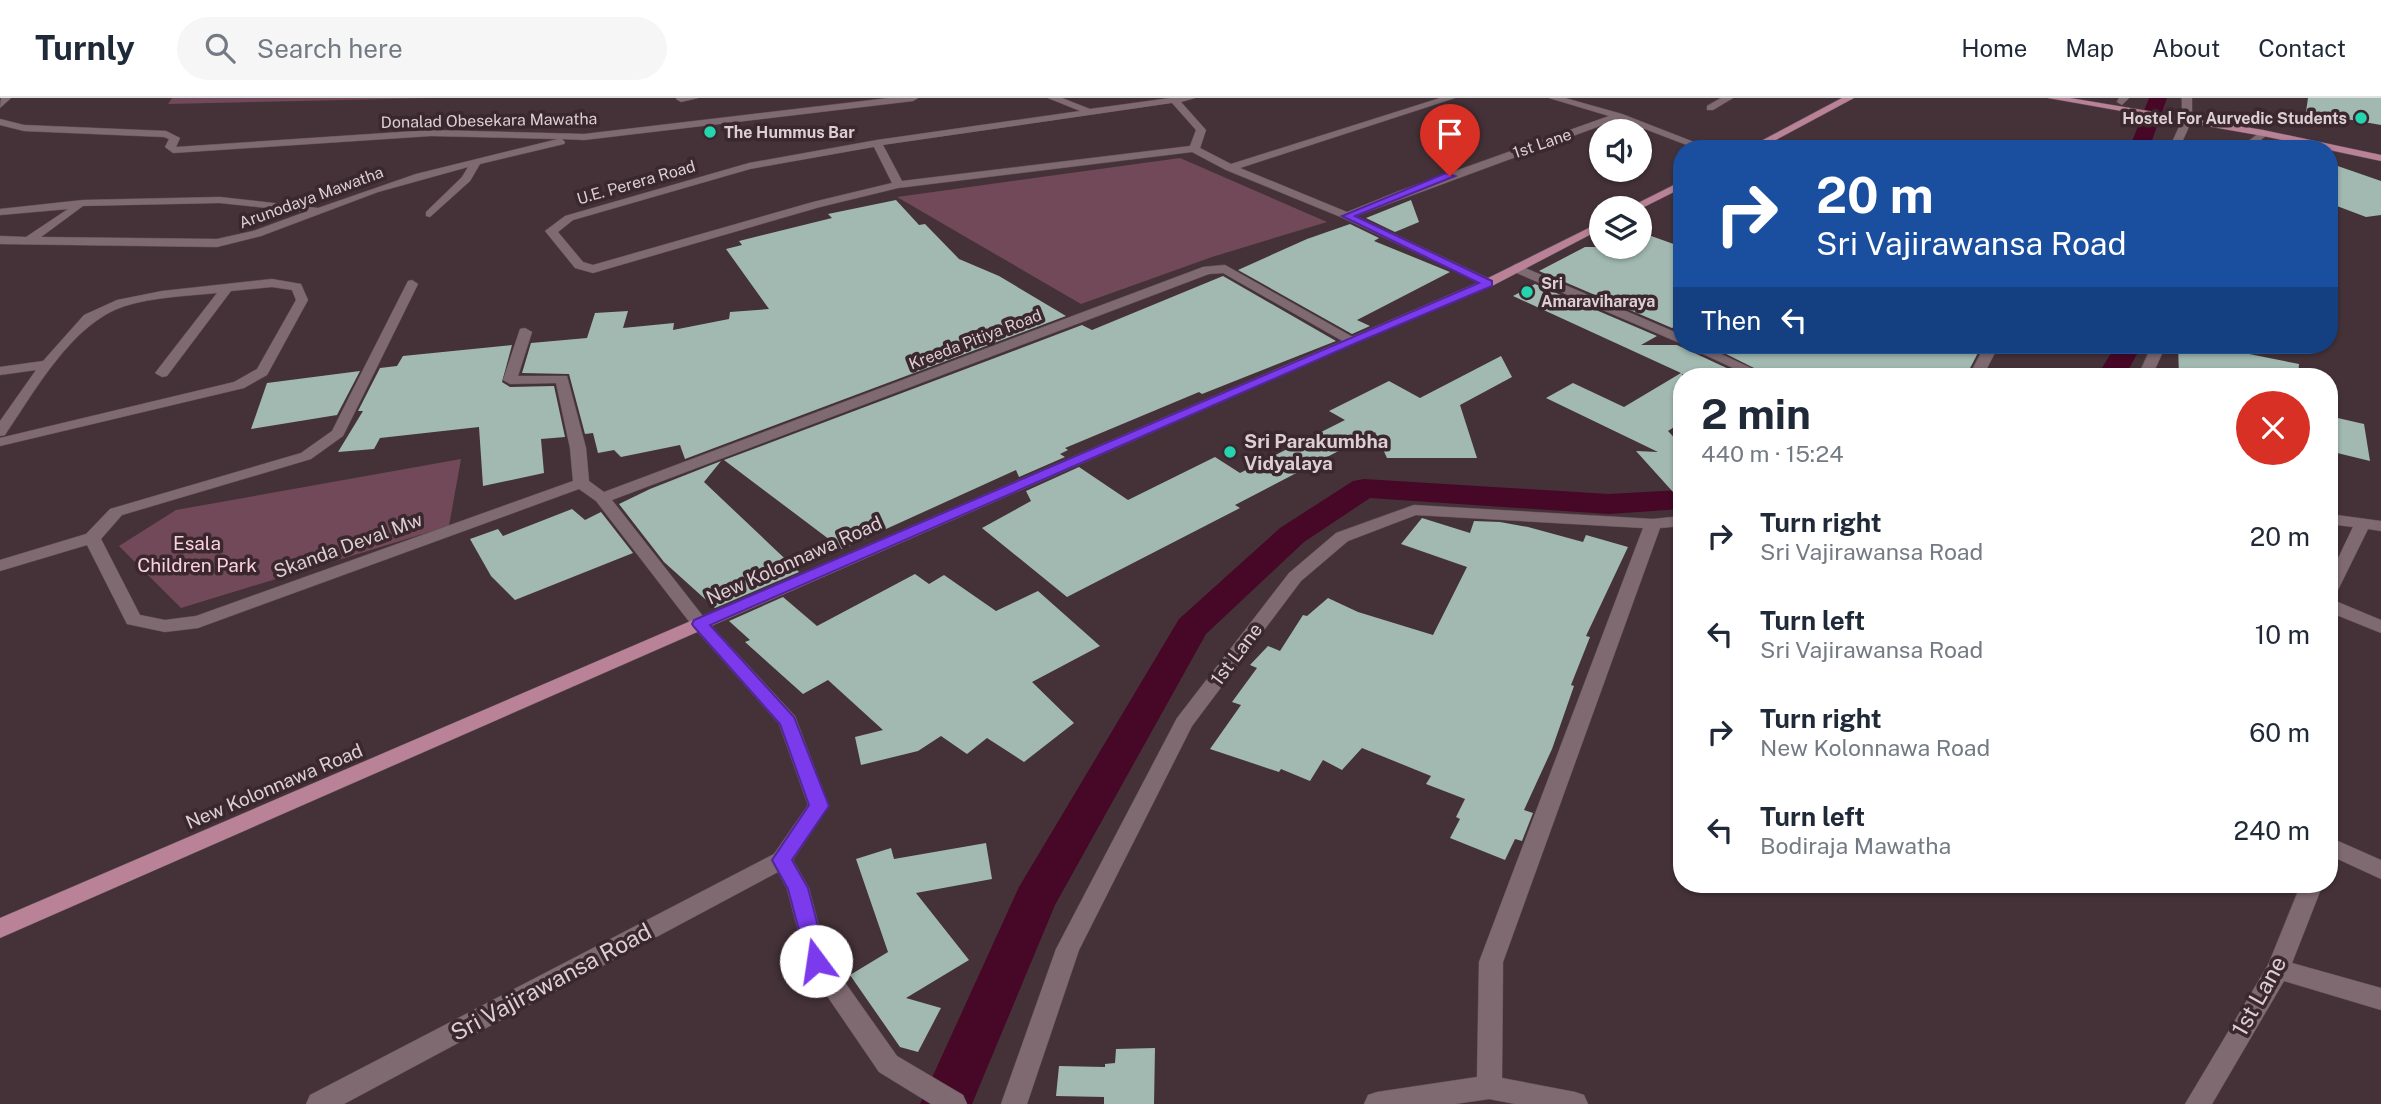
<!DOCTYPE html>
<html lang="en">
<head>
<meta charset="utf-8">
<style>
  body { margin:0; font-family:"Public Sans",sans-serif; background:#f6f6f7; color:#1f2937; height:100vh; display:flex; flex-direction:column; font-size:26px; white-space:nowrap }
  * { box-sizing:border-box; margin:0 }
  p { font-size:23px; color:#747a83 }
  .icon { flex:none; width:38px; height:38px; fill:none; stroke:currentColor; stroke-width:2; stroke-linecap:round; stroke-linejoin:round }
  .map { position:relative; flex:1; overflow:hidden }
  .sheet { position:absolute; left:1673px; top:270px; width:665px; height:525px; display:flex; flex-direction:column; background:#fff; border-radius:28px; box-shadow:0 2px 5px #0004 }
  .sheet>* { flex:none }
  .top-card { position:absolute; left:1673px; top:42px; width:665px; height:214px; border-radius:28px; box-shadow:0 2px 5px #0004; background:#1a4fa0; color:#fff; overflow:hidden }
  .buttons { position:absolute; left:1589px; top:21px; display:grid; gap:14px }
  .buttons a { display:grid; place-items:center; width:63px; height:63px; border-radius:50%; background:#fff; box-shadow:0 2px 5px #0004; font-size:35px }
  .pin { position:absolute; display:grid; place-items:center; width:60px; height:60px; color:#fff; margin:-72px -30px; border-radius:50% 50% 50% 0; rotate:-45deg; box-shadow:0 0 7px #0007 }
  .pin .icon { rotate:45deg }
  .me { position:absolute; width:77px; margin:-38px; rotate:346deg; stroke-linejoin:round; filter:drop-shadow(0 0 5px #0008) }
  .turn { display:flex; align-items:center; gap:24px; height:147px; padding:0 28px; font-size:32px }
  .turn .icon { width:91px; height:91px; stroke-width:2.5 }
  .turn b { display:block; font-size:49px; line-height:60px }
  .then { display:flex; align-items:center; height:66px; padding:0 28px; background:#0003; gap:14px; font-size:26px }
  .round { display:grid; place-items:center; flex:none; width:74px; height:74px; border-radius:37px; background:#f6f6f7 }
  .head { display:flex; align-items:center; justify-content:space-between; height:119px; padding:0 28px }
  h1 { font-size:42px; font-weight:700; line-height:52px }
  ul { padding:0; list-style:none }
  li { display:flex; align-items:center; gap:21px; height:98px; padding:0 28px }
  li div { flex:1 }
  li b { display:block; font-size:26px }
  li em { font-style:normal }
  header { display:flex; align-items:center; gap:42px; box-sizing:border-box; height:98px; padding:0 35px; background:#fff; border-bottom:2px solid #e0e1e3 }
  header strong { font-size:33px }
  nav { display:flex; gap:38px; margin-inline-start:auto; font-size:24px }
  .search { width:490px; height:63px; background:#f6f6f7; display:flex; align-items:center; gap:18px; box-sizing:border-box; padding:0 24px; border-radius:38px; color:#747a83; font-size:26px }
  .map>svg:first-child { display:block }
  .green { fill:#724958 }
  .lines { fill:none; stroke-linecap:round; stroke-linejoin:round }
  .canal { fill:#470727; fill-rule:evenodd }
  .building { fill:#a1b9b1 }
  .service-casing { stroke:#5f5056; stroke-width:1 }
  .minor-casing { stroke:#5f5056; stroke-width:1 }
  .primary-casing { stroke:#5f5056; stroke-width:1 }
  .service { fill:#7f6a71; fill-rule:evenodd }
  .minor { fill:#7f6a71; fill-rule:evenodd }
  .primary { fill:#ba8297; fill-rule:evenodd }
  .route { fill:#7c3aed; stroke:#51269a; stroke-width:2 }
  .poi-dot { fill:#24d5af; stroke:#3a282e; stroke-width:2.5 }
  .labels { text-anchor:middle; stroke-width:7; stroke-linejoin:round; paint-order:stroke }
  .far-poi-label { font-size:16px; font-weight:bold; fill:#dccfd3; stroke:#3a282e; text-anchor:start }
  .far-street-label { font-size:16px; fill:#dccfd3; stroke:#3a282e }
  .poi-label { font-size:19px; font-weight:bold; fill:#dccfd3; stroke:#3a282e; text-anchor:start }
  .park-label { font-size:19px; fill:#fcd1df; stroke:#3a282e }
  .street-label { font-size:19px; fill:#dccfd3; stroke:#3a282e }
  .near-street-label { font-size:23px; fill:#dccfd3; stroke:#3a282e }
</style>
</head>
<body>
<header>
<strong>Turnly</strong>
<div class="search"><svg class="icon" aria-label="search" viewBox="0 0 24 24"><circle cx="10" cy="10" r="6"/><path d="M15 15l6 6"/></svg>Search here</div>
<nav><a>Home</a><a>Map</a><a>About</a><a>Contact</a></nav>
</header>
<div class="map">
<svg width="2381" height="1006" viewBox="0 0 2381 1006">
  <rect width="100%" height="100%" fill="#443238"/>
  <g class="green">
    <path d="M172,0H433L168,6Z"/>
    <path d="M1180,60L1327,124L1212,159L1081,206L897,99Z"/>
    <path d="M461,361L449,428L181,510L119,448L176,412Z"/>
  </g>
  <g class="lines">
    <g class="canal">
      <path d="M2149,0H2167L2149,51H2129Z"/>
      <path d="M2116,247H2142L2125,278H2097Z"/>
      <path d="M1364,381L1609,396L1682,392V411L1609,416L1370,400L1304,444L1206,536L1055,807L972,1006H920L1019,789L1179,521L1280,430L1353,383Z"/>
    </g>
  </g>
  <g class="building">
    <path d="M2308,0H2381V27L2306,14Z"/>
    <path d="M2329,65L2381,83V117L2366,119L2329,105Z"/>
    <path d="M896,102L919,127L925,126L959,161L999,178L1066,218L685,361L680,347L621,359L614,352L598,355L593,335L585,336L569,276L522,275L531,245L587,240L595,215L628,213L623,230L674,225L673,232L729,221L730,214L769,211L726,151L742,147L739,143L832,120L828,116Z"/>
    <path d="M1411,102L1419,124L1395,134L1366,120Z"/>
    <path d="M1350,126L1379,140L1374,143L1450,174L1357,222L1370,228L1352,236L1238,172L1307,141Z"/>
    <path d="M1640,134L1682,149V224L1672,230L1539,173L1585,149H1640Z"/>
    <path d="M1223,178L1336,243L1202,296L1199,294L1065,350L1068,352L1060,356L1065,359L1019,379L1016,372L842,451L724,362L1082,227L1092,232Z"/>
    <path d="M1535,186L1657,238L1641,247H1677L1744,278L1724,275L1719,278H1687L1682,276V324L1668,333L1682,348V404L1636,353L1658,354L1546,300L1573,285L1624,309L1681,275L1513,198Z"/>
    <path d="M512,247L502,284L510,289L554,288L565,339L541,341L544,375L483,388L479,329L380,340L374,351L338,354L363,313H358L380,270L397,268L403,258Z"/>
    <path d="M1708,247H1982L1966,278H1770Z"/>
    <path d="M2178,247H2204L2299,266L2298,278H2179Z"/>
    <path d="M1501,258L1512,279L1460,307L1477,360H1387L1375,334L1235,407L1240,410L1067,499L982,430L1031,403L1026,393L1079,369L1128,402L1215,359L1240,375L1345,322L1329,313L1389,283L1420,300Z"/>
    <path d="M360,273L337,317L251,331L267,285Z"/>
    <path d="M2329,318L2364,326L2370,363L2329,353Z"/>
    <path d="M721,363L704,384L799,474L715,510L664,464L619,406L650,391Z"/>
    <path d="M572,411L585,422L601,414L633,455L515,502L491,478L470,441L498,431L503,438Z"/>
    <path d="M1422,420L1470,435L1474,423L1500,424L1528,429L1583,444L1586,437L1628,449L1586,538L1590,539L1571,587L1574,588L1552,651L1524,712L1533,715L1522,743L1515,741L1505,762L1450,740L1460,721L1456,719L1465,701L1426,686L1431,678L1362,650L1342,672L1323,662L1310,683L1281,671L1279,674L1210,651L1241,607L1232,604L1257,570L1250,567L1268,548L1280,553L1303,517L1307,518L1328,500L1358,514L1433,537L1467,469L1401,446Z"/>
    <path d="M915,476L929,486L944,477L996,513L1038,493L1100,548L1032,584L1074,625L1024,664L987,640L967,656L941,638L918,653L861,667L855,639L883,632L828,582L803,596L745,544L750,542L729,523L783,499L817,528Z"/>
    <path d="M986,745L992,781L916,795L969,862L906,900L941,910L918,954L900,949L850,877L888,854L856,761L891,750L894,761Z"/>
    <path d="M1155,950L1154,1006H1104V999L1056,998L1059,968L1105,969V966L1115,965L1116,951Z"/>
  </g>
  <g class="lines">
    <defs>
      <path id="service" d="M2263,32L2268,35L2267,37L2250,51H2238Z"/>
      <g id="minor">
        <path d="M11,0L0,10L1,0Z"/>
        <path d="M698,0L681,4L676,1L677,0Z"/>
        <path d="M889,0H918L913,3L584,42L562,41L565,44L564,46L480,66L470,83L430,119L426,118V114L462,79L468,69L378,94L261,138L217,149L0,146V138L26,139L68,111L0,117V111L83,102L220,99L318,110L416,76L558,41L431,38L173,55L165,49L169,41L164,39L24,33L0,27V21L24,27L166,33L180,40L176,49L431,32L584,36ZM220,105L305,114L253,133L217,141L41,139L83,108Z"/>
        <path d="M1048,0H1062L1090,11L1170,0H1195L1181,4L1206,32L1200,50L1231,66L1440,0H1455L1240,70L1347,114L1399,93L1609,18L1549,0H1565L1622,16L1712,51H1697L1619,21L1356,118L1492,182L1494,185L1488,189L1343,120L1226,72L1192,54L898,90L820,109L593,175L575,170L545,133L565,118L749,65L877,42L1080,13ZM1172,5L1196,32L1190,48L902,83L883,47ZM874,49L892,85L813,104L593,167L583,164L558,134L573,122L750,71Z"/>
        <path d="M1721,0H1733L1713,12H1707V8Z"/>
        <path d="M2119,0H2129L2122,7L2117,4Z"/>
        <path d="M2182,0H2192V22L2179,51H2169L2182,22Z"/>
        <path d="M1516,166L1682,237V246L1512,173L1510,170Z"/>
        <path d="M1225,167L1358,242L1356,245H1346L1223,175L1209,176L612,402L706,522L795,618L829,708L793,762L809,790L827,859L897,958L963,997L967,1006H931L879,974L808,870L787,791L778,774L344,1006H306L310,997L774,756L808,707L779,626L694,530L596,403L579,391L198,530L165,534L127,526L87,447L0,473V462L86,436L110,411L301,355L332,333L408,183L412,182L418,186L343,338L311,361L122,417L101,441L140,517L165,522L196,518L573,383L570,350L556,285L510,286L503,282L520,231L525,230L532,234L518,278H567L586,350L589,383L604,394L1203,169Z"/>
        <path d="M272,181L301,186L308,202L267,277L244,290L0,348V340L234,284L257,271L296,202L292,192L272,189L231,193L167,278L162,279L155,275L217,195C187,198 154,199 125,208C72,225 35,293 5,337L0,338V323L36,272L0,277V269L43,263L84,217L117,202L162,193Z"/>
        <path d="M1684,247H1702L1768,278H1750Z"/>
        <path d="M1985,247H1999L1983,278H1969Z"/>
        <path d="M2152,247H2166L2152,278H2138Z"/>
        <path d="M1414,407L1653,421L1682,418V428L1660,430L1503,864L1502,980L1575,994L1584,997L1588,1006H1515L1489,1001L1455,1006H1364L1368,997L1377,994L1477,979L1479,864L1643,430L1416,417L1348,443L1301,483L1192,628L1079,852L1027,1006H1001L1056,851L1177,620L1289,475L1336,435Z"/>
        <path d="M2329,416L2381,423V433L2368,431L2333,502L2381,522V535L2329,514V479L2353,429L2329,426Z"/>
        <path d="M2329,739L2381,762V781L2329,757Z"/>
        <path d="M2301,786H2323L2292,865L2381,890V912L2284,883L2212,1006H2185L2268,867Z"/>
      </g>
      <g id="primary">
        <path d="M1842,0H1854L1759,51H1746Z"/>
        <path d="M2048,0H2070L2263,32L2381,57V63L2263,38Z"/>
        <path d="M1682,83V90L1640,111L1628,110Z"/>
        <path d="M1601,124V131L1492,188L1356,245L0,840V820L1484,182Z"/>
      </g>
    </defs>
    <use href="#service" class="service-casing"/>
    <use href="#minor" class="minor-casing"/>
    <use href="#primary" class="primary-casing"/>
    <use href="#service" class="service"/>
    <use href="#minor" class="minor"/>
    <use href="#primary" class="primary"/>
  </g>
  <path class="route" d="M1446,75L1455,78L1355,118L1492,183V188L1356,245L710,527L794,619L829,708L792,762L808,790L827,863L824,870L816,873L809,870L788,791L772,762L809,707L780,626L694,529L692,526L694,522L1479,185L1342,118Z"/>
  <g class="poi-dot">
    <circle cx="2361" cy="20" r="7"/>
    <circle cx="710" cy="34" r="7"/>
    <circle cx="1527" cy="194" r="7"/>
    <circle cx="1230" cy="354" r="7"/>
  </g>
  <g class="labels">
    <g class="far-poi-label">
      <text x="2347" y="26" text-anchor="end">Hostel For Aurvedic Students</text>
      <text x="724" y="40">The Hummus Bar</text>
      <text x="1541" y="191">Sri<tspan x="1541" dy="18">Amaraviharaya</tspan></text>
    </g>
    <g class="far-street-label">
      <text transform="translate(489 22) rotate(-1)" y="6">Donalad Obesekara Mawatha</text>
      <text transform="translate(1542 45) rotate(-19)" y="6">1st Lane</text>
      <text transform="translate(636 84) rotate(-16)" y="6">U.E. Perera Road</text>
      <text transform="translate(311 99) rotate(-20)" y="6">Arunodaya Mawatha</text>
      <text transform="translate(975 241) rotate(-21)" y="6">Kreeda Pitiya Road</text>
    </g>
    <g class="poi-label">
      <text x="1244" y="350">Sri Parakumbha<tspan x="1244" dy="22">Vidyalaya</tspan></text>
    </g>
    <g class="park-label">
      <text x="197" y="452">Esala<tspan x="197" dy="22">Children Park</tspan></text>
    </g>
    <g class="street-label">
      <text transform="translate(348 447) rotate(-20)" y="7">Skanda Deval Mw</text>
      <text transform="translate(794 462) rotate(-24)" y="7">New Kolonnawa Road</text>
      <text transform="translate(1236 556) rotate(-53)" y="7">1st Lane</text>
      <text transform="translate(274 688) rotate(-23)" y="7">New Kolonnawa Road</text>
    </g>
    <g class="near-street-label">
      <text transform="translate(551 884) rotate(-28)" y="8">Sri Vajirawansa Road</text>
      <text transform="translate(2259 898) rotate(-61)" y="8">1st Lane</text>
    </g>
  </g>
</svg>
<div class="buttons">
<a><svg class="icon" aria-label="sound" viewBox="0 0 24 24"><path d="M4 9h4l5-4v14l-5-4H4zM17 9q2 3 0 6"/></svg></a>
<a><svg class="icon" aria-label="layers" viewBox="0 0 24 24"><path d="M12 4l9 5-9 5-9-5zM3 14l9 5 9-5"/></svg></a>
</div>
<div class="pin" style="left:1450px;top:78px;background:#d93025"><svg class="icon" aria-label="arrive" viewBox="0 0 24 24"><path d="M6 21V4h12l-3 4 3 4H6"/></svg></div>
<svg class="me" style="left:816px;top:863px" viewBox="-20 -20 40 40"><circle r="19" fill="#fff"/><path d="M0-13L10 11 0 6-10 11z" fill="#7c3aed"/></svg>
<div class="top-card">
<div class="turn"><svg class="icon" aria-label="right" viewBox="0 0 24 24"><path d="M7 20v-9h11M14 6l5 5-5 5"/></svg><div><b>20 m</b>Sri Vajirawansa Road</div></div>
<div class="then">Then<svg class="icon" aria-label="left" viewBox="0 0 24 24"><path d="M17 20v-9H6M10 6l-5 5 5 5"/></svg></div>
</div>
<section class="sheet">
<div class="head"><div><h1>2 min</h1><p>440 m · 15:24</p></div><a class="round" style="background:#d93025;color:#fff"><svg class="icon" aria-label="close" viewBox="0 0 24 24"><path d="M6 6l12 12M18 6L6 18"/></svg></a></div>
<ul>
<li><svg class="icon" aria-label="right" viewBox="0 0 24 24"><path d="M7 20v-9h11M14 6l5 5-5 5"/></svg><div><b>Turn right</b><p>Sri Vajirawansa Road</p></div><em>20 m</em></li>
<li><svg class="icon" aria-label="left" viewBox="0 0 24 24"><path d="M17 20v-9H6M10 6l-5 5 5 5"/></svg><div><b>Turn left</b><p>Sri Vajirawansa Road</p></div><em>10 m</em></li>
<li><svg class="icon" aria-label="right" viewBox="0 0 24 24"><path d="M7 20v-9h11M14 6l5 5-5 5"/></svg><div><b>Turn right</b><p>New Kolonnawa Road</p></div><em>60 m</em></li>
<li><svg class="icon" aria-label="left" viewBox="0 0 24 24"><path d="M17 20v-9H6M10 6l-5 5 5 5"/></svg><div><b>Turn left</b><p>Bodiraja Mawatha</p></div><em>240 m</em></li>
</ul>
</section>
</div>
</body>
</html>
